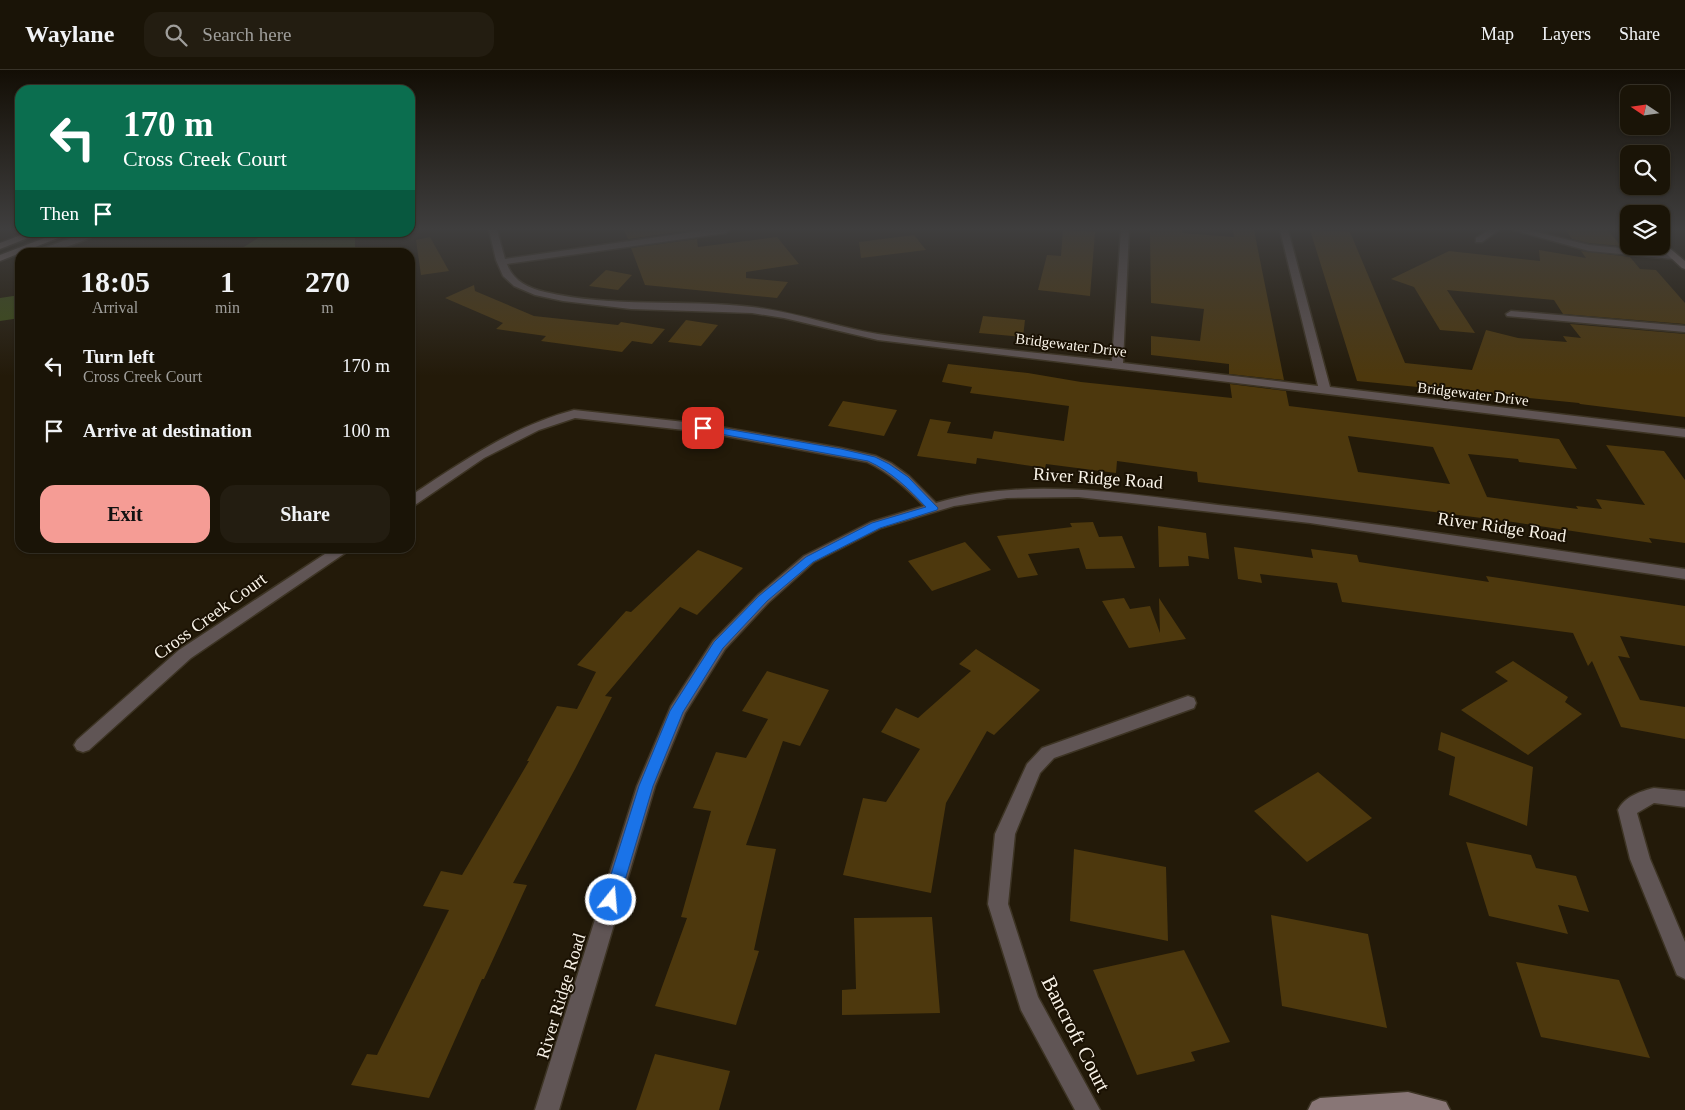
<!DOCTYPE html>
<html lang="en">
<head>
<meta charset="utf-8">
<style>
  body { margin:0; font-family:Georgia,serif; background:#231d11; color:#f1f3f6; height:100vh; display:flex; flex-direction:column; font-size:19px; white-space:nowrap }
  * { box-sizing:border-box; margin:0 }
  p { font-size:16px; color:#9f9e9b }
  .icon { flex:none; width:28px; height:28px; fill:none; stroke:currentColor; stroke-width:2; stroke-linecap:round; stroke-linejoin:round }
  .map { position:relative; flex:1; overflow:hidden }
  .details { position:absolute; left:15px; top:178px; width:400px; height:305px; display:flex; flex-direction:column; background:#1a1407; border-radius:15px; box-shadow:0 1px 4px #0004,0 0 0 1px #383328 }
  .details>* { flex:none }
  .guide { position:absolute; left:15px; top:15px; width:400px; height:152px; border-radius:15px; box-shadow:0 1px 4px #0004,0 0 0 1px #383328; background:#0b6e4f; color:#fff; overflow:hidden }
  .needle { width:32px; rotate:283deg }
  .tools { position:absolute; left:1620px; top:15px; display:grid; gap:10px }
  .tools a { display:grid; place-items:center; width:50px; height:50px; border-radius:10px; background:#1a1407; box-shadow:0 1px 4px #0004,0 0 0 1px #383328; font-size:25px }
  .pin { position:absolute; display:grid; place-items:center; width:42px; height:42px; color:#fff; margin:-21px; border-radius:10px; box-shadow:0 2px 8px #0006 }
  .me { position:absolute; width:55px; margin:-28px; rotate:17deg; stroke-linejoin:round; filter:drop-shadow(0 0 4px #0008) }
  .turn { display:flex; align-items:center; gap:18px; height:105px; padding:0 25px; font-size:22px }
  .turn .icon { width:65px; height:65px; stroke-width:2.5 }
  .turn b { display:block; font-size:35px; line-height:42px }
  .then { display:flex; align-items:center; height:48px; padding:0 25px; background:#0003; gap:10px; font-size:19px }
  .eta { display:flex; justify-content:space-evenly; align-items:center; height:85px; text-align:center }
  .eta b { font-size:30px; font-weight:700; line-height:35px }
  .button { display:flex; gap:10px; margin-top:auto; padding:10px 25px }
  .button a { flex:1; height:58px; border-radius:15px; background:#f59c95; color:#111; font-size:20px; font-weight:700; line-height:58px; text-align:center }
  .button a+a { background:#231d11; color:#f1f3f6 }
  ul { padding:0; list-style:none }
  li { display:flex; align-items:center; gap:15px; height:65px; padding:0 25px }
  li div { flex:1 }
  li b { display:block; font-size:19px }
  li em { font-style:normal }
  header { display:flex; align-items:center; gap:30px; box-sizing:border-box; height:70px; padding:0 25px; background:#1a1407; border-bottom:1px solid #383328 }
  header strong { font-size:24px }
  nav { display:flex; gap:28px; margin-inline-start:auto; font-size:18px }
  .search { width:350px; height:45px; background:#231d11; display:flex; align-items:center; gap:12px; box-sizing:border-box; padding:0 18px; border-radius:15px; color:#9f9e9b; font-size:19px }
  .map>svg:first-child { display:block }
  .forest { fill:#3e5015 }
  .building { fill:#4d380d; fill-rule:evenodd }
  .lines { fill:none; stroke-linecap:round; stroke-linejoin:round }
  .lane-casing { stroke:#3d3424; stroke-width:3 }
  .street-casing { stroke:#3d3424; stroke-width:3 }
  .secondary-casing { stroke:#3d3424; stroke-width:3 }
  .lane { fill:#605555; fill-rule:evenodd }
  .street { fill:#605555; fill-rule:evenodd }
  .secondary { fill:#887676; fill-rule:evenodd }
  .route { fill:#1a73e8; stroke:#114b97 }
  .labels { text-anchor:middle; stroke-width:4; stroke-linejoin:round; paint-order:stroke }
  .far-street-label { font-size:15px; fill:#f9f3e8; stroke:#1a1103 }
  .street-label { font-size:18px; fill:#f9f3e8; stroke:#1a1103 }
  .near-street-label { font-size:21px; fill:#f9f3e8; stroke:#1a1103 }
</style>
</head>
<body>
<header>
<strong>Waylane</strong>
<div class="search"><svg class="icon" aria-label="search" viewBox="0 0 24 24"><circle cx="10" cy="10" r="6"/><path d="M15 15l6 6"/></svg>Search here</div>
<nav><a>Map</a><a>Layers</a><a>Share</a></nav>
</header>
<div class="map">
<svg width="1685" height="1040" viewBox="0 0 1685 1040">
  <rect width="100%" height="100%" fill="#231a09"/>
  <g class="forest">
    <path d="M266,163H355V182H236Z"/>
    <path d="M20,225V248L0,251V228Z"/>
  </g>
  <g class="building">
    <path d="M624,160H692L628,169Z"/>
    <path d="M1063,160L1095,162L1090,226L1038,220L1047,185L1061,186Z"/>
    <path d="M1150,160H1182V163L1234,167L1233,160H1254L1284,310L1229,304V294L1151,285V266L1200,271L1204,239L1151,233Z"/>
    <path d="M1310,160L1350,162L1405,293L1472,300L1486,260L1518,268L1567,272L1563,266L1581,268L1570,254L1685,264V347L1580,334L1579,333L1357,311Z"/>
    <path d="M1566,160H1608L1621,176L1589,173L1572,169Z"/>
    <path d="M914,165L926,180L861,188L859,172Z"/>
    <path d="M430,167L449,201L421,205L416,170Z"/>
    <path d="M777,167L799,194L746,202V208L788,212L777,228L645,215L631,178L697,169L698,177Z"/>
    <path d="M1539,180L1586,188L1581,181L1630,187L1640,199L1656,200L1685,233V254L1563,244L1554,230L1447,220L1475,263L1440,260L1414,217L1391,209L1449,181L1540,191Z"/>
    <path d="M606,200L632,205L618,220L589,216Z"/>
    <path d="M474,215L475,221L534,246L618,255L621,252L665,259L652,274L632,271L622,282L541,271L546,266L496,259L503,253L445,228Z"/>
    <path d="M983,246L1025,250L1023,267L979,263Z"/>
    <path d="M686,250L718,255L701,276L668,272Z"/>
    <path d="M948,294L1028,303L1081,312L1232,328L1230,314L1286,321L1289,336L1559,369L1577,399L1519,392L1518,389L1468,384L1487,427L1578,439L1576,436L1602,439L1596,429L1645,435L1606,375L1664,381L1685,410V473L1649,468L1652,473L1513,452L1198,412L1197,402L1117,391L1116,403L1046,394L1045,398L977,388L976,394L917,386L930,349L951,352L947,363L992,369L994,361L1064,371L1069,336L970,323L972,317L942,312ZM1348,366L1433,377L1450,414L1358,402Z"/>
    <path d="M843,331L897,340L884,366L828,356Z"/>
    <path d="M1093,452L1099,467L1122,466L1135,498L1086,499L1079,478L1028,484L1038,505L1018,508L997,466L1072,457L1070,453Z"/>
    <path d="M1158,456L1206,463L1209,489L1188,486L1189,496L1159,497Z"/>
    <path d="M965,472L991,500L932,521L908,491Z"/>
    <path d="M1234,477L1313,488L1311,479L1357,485L1359,492L1489,512L1486,506L1685,536V576L1620,566L1630,588L1618,586L1640,630L1685,637V669L1621,657L1592,591L1588,596L1573,563L1342,532L1337,513L1260,504L1262,513L1238,509Z"/>
    <path d="M698,480L743,498L697,545L680,537L605,626L612,627L575,699L513,813L527,815L484,909H482L429,1028L351,1015L367,984L377,985L449,840L423,836L441,801L462,805L529,691H527L557,636L577,639L596,602L577,595L626,541L631,542Z"/>
    <path d="M1124,528L1130,539L1150,536L1160,563L1159,528L1186,569L1129,578L1102,531Z"/>
    <path d="M976,579L1040,620L994,665L987,661L946,733L931,823L843,805L863,728L886,732L920,679L881,662L896,638L918,648L971,601L959,594Z"/>
    <path d="M1513,591L1568,627L1565,632L1582,644L1528,685L1461,640L1508,611L1495,602Z"/>
    <path d="M767,601L829,620L800,676L783,671L746,775L776,779L754,880L759,881L736,955L655,936L687,848L681,847L711,741L693,738L716,682L746,688L768,649L742,641Z"/>
    <path d="M1441,662L1533,697L1527,756L1449,725L1455,687L1438,680Z"/>
    <path d="M1318,702L1372,748L1307,792L1254,741Z"/>
    <path d="M1466,772L1531,785L1536,798L1576,806L1589,842L1558,835L1568,864L1489,846Z"/>
    <path d="M1074,779L1166,797L1168,871L1070,851Z"/>
    <path d="M1271,845L1368,864L1387,958L1282,936Z"/>
    <path d="M932,847L940,943L842,945V920L856,919L854,848Z"/>
    <path d="M1184,880L1230,972L1191,982L1195,991L1137,1005L1093,900Z"/>
    <path d="M1516,892L1619,910L1650,988L1541,967Z"/>
    <path d="M655,984L730,1001L719,1040H636Z"/>
  </g>
  <g class="lines">
    <defs>
      <path id="lane" d="M88,162H100C85,172 36,190 20,179L24,177L41,179Z"/>
      <g id="street">
        <path d="M489,160H497L505,189L706,160H730L726,163L507,194C513,211 528,218 545,222C613,238 683,229 752,237C795,242 836,257 878,264C956,276 1034,282 1112,291L1121,160H1129L1123,293L1318,316L1280,160H1288L1330,317L1685,359V367L878,270L784,248L752,243L631,239L563,231L535,225L514,216L503,206L496,190Z"/>
        <path d="M1489,160H1499L1482,172H1476V168Z"/>
        <path d="M1513,160H1528L1589,175L1673,183L1678,186L1673,189L1589,181Z"/>
        <path d="M1511,241L1685,256V262L1507,246L1506,244Z"/>
        <path d="M574,340L703,354L841,378L876,386L891,393L909,406L936,433C1027,406 1125,424 1218,435C1374,452 1530,477 1685,499V509L1310,453L1078,427L1007,428L954,436L881,458L814,492L768,533L725,579L685,643L655,716L559,1040H535L637,716L671,636L713,571L758,525L804,486L871,452L924,436C906,418 890,403 867,392L703,362L575,348L539,360L484,388L415,435L410,436V426C462,392 513,356 574,340Z"/>
        <path d="M334,478H350L348,481L191,588L89,680L83,682L77,680L74,675L77,670L179,580Z"/>
        <path d="M1188,626L1194,628L1196,633L1194,638L1054,688L1040,703L1015,764L1008,834L1038,927L1100,1040H1075L1021,940L988,834L995,764L1027,694L1042,678Z"/>
        <path d="M1654,718L1685,721V737L1654,733L1637,743L1650,789L1685,872V909L1677,905L1630,789L1618,740C1624,727 1641,721 1654,718Z"/>
      </g>
      <g id="secondary">
        <path d="M29,162H43L0,179V173Z"/>
        <path d="M60,162H73L0,191V185Z"/>
        <path d="M1661,171L1685,191V199L1682,198L1658,176H1661Z"/>
        <path d="M1408,1022L1446,1032L1450,1040H1308L1312,1032L1320,1028Z"/>
      </g>
    </defs>
    <use href="#lane" class="lane-casing"/>
    <use href="#street" class="street-casing"/>
    <use href="#secondary" class="secondary-casing"/>
    <use href="#lane" class="lane"/>
    <use href="#street" class="street"/>
    <use href="#secondary" class="secondary"/>
  </g>
  <linearGradient id="sky" x2="0" y2="1"><stop stop-color="#130e05"/><stop offset="0.52" stop-color="#3f3e3e"/><stop offset="1" stop-color="#3f3e3e" stop-opacity="0"/></linearGradient>
  <rect width="1685" height="306" fill="url(#sky)"/>
  <path class="route" d="M703,355L841,379L875,387L889,394L908,407L938,438L937,440L880,458L813,492L767,531L723,578L683,642L653,716L619,830L616,835L611,837L605,835L603,830L639,716L670,641L714,572L759,526L806,487L872,453L926,437C908,418 892,402 868,391L699,360L698,358Z"/>
  <g class="labels">
    <g class="far-street-label">
      <text transform="translate(1071 275) rotate(7)" y="5">Bridgewater Drive</text>
      <text transform="translate(1473 324) rotate(7)" y="5">Bridgewater Drive</text>
    </g>
    <g class="street-label">
      <text transform="translate(1098 408) rotate(4)" y="6">River Ridge Road</text>
      <text transform="translate(1502 457) rotate(8)" y="6">River Ridge Road</text>
      <text transform="translate(210 546) rotate(-36)" y="6">Cross Creek Court</text>
      <text transform="translate(561 926) rotate(-73)" y="6">River Ridge Road</text>
    </g>
    <g class="near-street-label">
      <text transform="translate(1076 964) rotate(63)" y="7">Bancroft Court</text>
    </g>
  </g>
</svg>
<div class="tools">
<a><svg class="needle" viewBox="-14 -14 28 28"><path d="M0-13l5 13h-10z" fill="#e53935"/><path d="M0 13l5-13h-10z" fill="#9f9e9b"/></svg></a>
<a><svg class="icon" aria-label="search" viewBox="0 0 24 24"><circle cx="10" cy="10" r="6"/><path d="M15 15l6 6"/></svg></a>
<a><svg class="icon" aria-label="layers" viewBox="0 0 24 24"><path d="M12 4l9 5-9 5-9-5zM3 14l9 5 9-5"/></svg></a>
</div>
<div class="pin" style="left:703px;top:358px;background:#d93025"><svg class="icon" aria-label="arrive" viewBox="0 0 24 24"><path d="M6 21V4h12l-3 4 3 4H6"/></svg></div>
<svg class="me" style="left:611px;top:830px" viewBox="-20 -20 40 40"><circle r="17" fill="#1a73e8" stroke="#fff" stroke-width="3"/><path d="M0-11L8 9 0 5-8 9z" fill="#fff"/></svg>
<div class="guide">
<div class="turn"><svg class="icon" aria-label="left" viewBox="0 0 24 24"><path d="M17 20v-9H6M10 6l-5 5 5 5"/></svg><div><b>170 m</b>Cross Creek Court</div></div>
<div class="then">Then<svg class="icon" aria-label="arrive" viewBox="0 0 24 24"><path d="M6 21V4h12l-3 4 3 4H6"/></svg></div>
</div>
<section class="details">
<div class="eta">
<div><b>18:05</b><p>Arrival</p></div>
<div><b>1</b><p>min</p></div>
<div><b>270</b><p>m</p></div>
</div>
<ul>
<li><svg class="icon" aria-label="left" viewBox="0 0 24 24"><path d="M17 20v-9H6M10 6l-5 5 5 5"/></svg><div><b>Turn left</b><p>Cross Creek Court</p></div><em>170 m</em></li>
<li><svg class="icon" aria-label="arrive" viewBox="0 0 24 24"><path d="M6 21V4h12l-3 4 3 4H6"/></svg><div><b>Arrive at destination</b></div><em>100 m</em></li>
</ul>
<div class="button"><a>Exit</a><a>Share</a></div>
</section>
</div>
</body>
</html>
